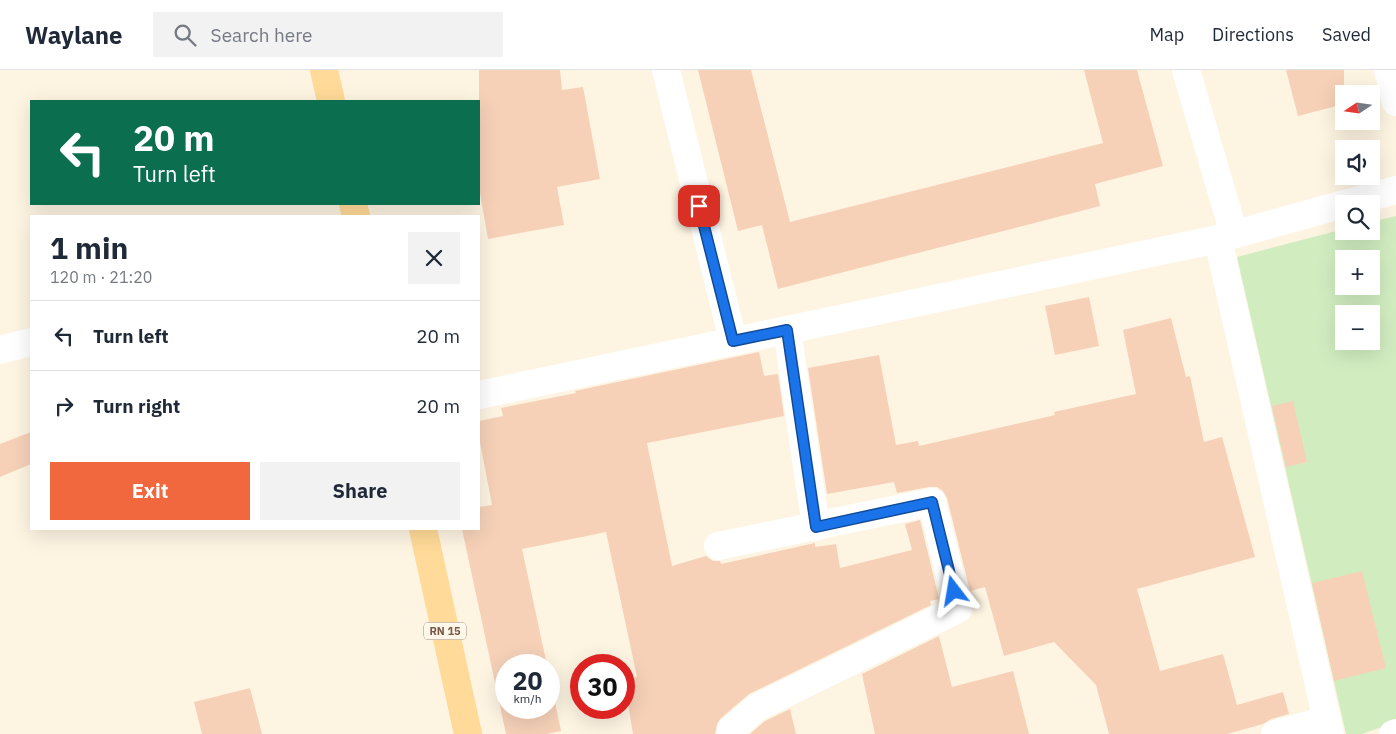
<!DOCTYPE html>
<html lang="en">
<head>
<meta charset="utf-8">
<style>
  body { margin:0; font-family:"IBM Plex Sans",sans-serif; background:#f2f2f3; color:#1f2937; height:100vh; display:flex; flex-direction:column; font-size:19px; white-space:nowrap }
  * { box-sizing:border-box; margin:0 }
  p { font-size:16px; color:#747a83 }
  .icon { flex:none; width:28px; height:28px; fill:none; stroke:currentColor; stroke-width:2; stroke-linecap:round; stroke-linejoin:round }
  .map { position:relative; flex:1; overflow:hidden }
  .drawer { position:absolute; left:30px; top:145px; width:450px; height:315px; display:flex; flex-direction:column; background:#fff; border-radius:0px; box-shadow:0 5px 20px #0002 }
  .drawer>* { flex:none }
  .banner { position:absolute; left:30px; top:30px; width:450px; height:105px; border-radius:0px; box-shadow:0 5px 20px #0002; background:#0b6e4f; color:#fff; overflow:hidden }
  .needle { width:32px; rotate:257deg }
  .tools { position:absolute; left:1335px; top:15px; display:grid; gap:10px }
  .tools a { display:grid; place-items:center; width:45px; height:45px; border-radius:0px; background:#fff; box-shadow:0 5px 20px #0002; font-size:25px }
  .speed { position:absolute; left:495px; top:584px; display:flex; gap:10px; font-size:25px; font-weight:700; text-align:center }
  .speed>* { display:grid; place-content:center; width:65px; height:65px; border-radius:50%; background:#fff; box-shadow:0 5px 20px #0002; line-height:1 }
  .speed small { font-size:12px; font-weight:400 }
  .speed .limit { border:8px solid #d22; background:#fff; color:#111 }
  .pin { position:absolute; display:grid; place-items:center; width:42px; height:42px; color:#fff; margin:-21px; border-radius:10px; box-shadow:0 2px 8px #0006 }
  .me { position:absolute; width:55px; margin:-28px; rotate:346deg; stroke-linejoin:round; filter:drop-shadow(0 0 4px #0008) }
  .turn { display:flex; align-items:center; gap:18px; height:105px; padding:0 20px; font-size:22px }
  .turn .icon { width:65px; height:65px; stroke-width:2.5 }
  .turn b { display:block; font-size:35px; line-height:42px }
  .round { display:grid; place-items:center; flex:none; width:52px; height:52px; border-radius:0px; background:#f2f2f3 }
  .summary { display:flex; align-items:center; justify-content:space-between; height:85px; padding:0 20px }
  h1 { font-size:30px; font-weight:800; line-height:38px }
  .action { display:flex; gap:10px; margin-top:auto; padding:10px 20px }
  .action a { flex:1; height:58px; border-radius:0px; background:#f2683e; color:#fff; font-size:20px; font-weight:800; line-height:58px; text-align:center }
  .action a+a { background:#f2f2f3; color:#1f2937 }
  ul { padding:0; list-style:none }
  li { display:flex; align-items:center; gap:15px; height:70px; padding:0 20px; border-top:1px solid #e0e1e3 }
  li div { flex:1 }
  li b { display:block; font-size:19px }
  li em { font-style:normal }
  header { display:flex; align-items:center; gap:30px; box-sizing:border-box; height:70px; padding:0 25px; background:#fff; border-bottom:1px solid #e0e1e3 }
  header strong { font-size:24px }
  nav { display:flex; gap:28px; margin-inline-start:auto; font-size:18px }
  .search { width:350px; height:45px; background:#f2f2f3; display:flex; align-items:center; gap:12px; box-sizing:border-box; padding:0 18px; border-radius:0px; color:#747a83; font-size:19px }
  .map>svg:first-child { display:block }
  .green { fill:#d1edc0; fill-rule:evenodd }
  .building { fill:#f6d1b8 }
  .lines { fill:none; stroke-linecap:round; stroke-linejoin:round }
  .street { stroke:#fff; stroke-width:28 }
  .primary { stroke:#ffda98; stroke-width:28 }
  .route-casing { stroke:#114b97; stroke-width:12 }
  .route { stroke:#1a73e8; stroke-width:9 }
  .labels { text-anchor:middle; stroke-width:5; stroke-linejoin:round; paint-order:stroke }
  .shield { fill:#fff7ea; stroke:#a08877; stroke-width:1 }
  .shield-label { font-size:11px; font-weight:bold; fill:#785946 }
</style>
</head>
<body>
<header>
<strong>Waylane</strong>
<div class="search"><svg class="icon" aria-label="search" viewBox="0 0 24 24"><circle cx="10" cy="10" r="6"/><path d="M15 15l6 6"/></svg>Search here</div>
<nav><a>Map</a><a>Directions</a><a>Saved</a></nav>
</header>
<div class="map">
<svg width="1396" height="664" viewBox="0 0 1396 664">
  <rect width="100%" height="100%" fill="#fef4e2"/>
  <path class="green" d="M1396,146V652L1362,664H1346L1237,187L1344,159V161H1371V152ZM1344,189H1371V216H1344ZM1344,244H1371V271H1344Z"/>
  <g class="building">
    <path d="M479,0H560L562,20L583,17L600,109L557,117L564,155L488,169L479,118Z"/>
    <path d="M698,0H751L790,152L1103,73L1084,0H1137L1163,96L1095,114L1100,136L778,219L762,155L738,161Z"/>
    <path d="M1286,0H1344V34L1298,46Z"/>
    <path d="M1089,227L1099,276L1055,285L1045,236Z"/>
    <path d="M1171,248L1186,307L1190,306L1204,372L1222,367L1255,487L1137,519L1160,601L1223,584L1237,635L1283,622L1289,644L1271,649L1263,654L1227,664H1109L1096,615L1054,572L1004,586L985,517L970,521L947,428L943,421L937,417H929L897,423L894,412L827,424L808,298L879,285L896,375L918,371L919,376L1055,345L1054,342L1136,324L1123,260Z"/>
    <path d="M759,282L764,306L778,304L784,346L647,373L672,496L706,486L713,491H720L721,494L815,473V477L836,474L840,498L912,480L905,454L920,450L939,529L930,531L931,535L749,624L720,649L717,654L715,664H633L624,610L637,607L606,462L522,479L547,595H506V638H549V603L561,661L547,664H506L462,459H479V437L492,435L479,367V351L503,346L501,338L576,323L575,321Z"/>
    <path d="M1293,331L1307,392L1286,397L1272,336Z"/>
    <path d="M31,362V394L0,407V374Z"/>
    <path d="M1362,501L1386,598L1334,611L1312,513Z"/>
    <path d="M939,566L952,617L1013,601L1029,664H875L862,604Z"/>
    <path d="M250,618L262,664H202L194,632Z"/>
    <path d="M790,639L796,664H750L765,651Z"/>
  </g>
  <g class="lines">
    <g class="street">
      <path d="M666,0L733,271"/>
      <path d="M1186,0L1234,164"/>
      <path d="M1388,0L1396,32"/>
      <path d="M1345,134L1396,120"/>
      <path d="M1218,169L1330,664"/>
      <path d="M787,260L816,457"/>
      <path d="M0,280L31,272"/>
      <path d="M479,325L1218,169L1344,134"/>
      <path d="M718,476L932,432L958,539L756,638L731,660V664"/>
      <path d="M1275,664L1327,650"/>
      <path d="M1393,664L1396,663"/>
    </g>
    <g class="primary">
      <path d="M324,0L331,31"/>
      <path d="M353,134L356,146"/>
      <path d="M423,459L468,664"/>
    </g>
  </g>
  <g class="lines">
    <defs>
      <path id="route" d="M699,136L733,271L787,260L816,457L932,432L954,521"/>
    </defs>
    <use href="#route" class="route-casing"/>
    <use href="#route" class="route"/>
  </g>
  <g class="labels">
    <rect class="shield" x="424" y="552.5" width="42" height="17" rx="4"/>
    <g class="shield-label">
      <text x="445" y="565">RN 15</text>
    </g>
  </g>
</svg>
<div class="tools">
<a><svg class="needle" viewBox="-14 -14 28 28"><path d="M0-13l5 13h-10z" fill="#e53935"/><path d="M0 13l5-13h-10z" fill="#747a83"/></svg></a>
<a><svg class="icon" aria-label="sound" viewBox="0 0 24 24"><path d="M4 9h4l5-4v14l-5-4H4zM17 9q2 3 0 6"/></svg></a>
<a><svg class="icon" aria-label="search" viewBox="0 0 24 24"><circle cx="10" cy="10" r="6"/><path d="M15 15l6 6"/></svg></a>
<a>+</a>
<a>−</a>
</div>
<div class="speed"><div>20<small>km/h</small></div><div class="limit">30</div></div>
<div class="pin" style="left:699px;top:136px;background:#d93025"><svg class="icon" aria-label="arrive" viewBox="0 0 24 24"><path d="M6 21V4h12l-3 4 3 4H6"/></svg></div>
<svg class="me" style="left:954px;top:521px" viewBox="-20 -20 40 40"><path d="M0-17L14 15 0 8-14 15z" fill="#1a73e8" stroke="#fff" stroke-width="4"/></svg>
<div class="banner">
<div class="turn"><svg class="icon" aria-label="left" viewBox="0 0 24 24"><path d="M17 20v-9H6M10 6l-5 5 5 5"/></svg><div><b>20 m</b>Turn left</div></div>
</div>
<section class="drawer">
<div class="summary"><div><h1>1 min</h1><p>120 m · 21:20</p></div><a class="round"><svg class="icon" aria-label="close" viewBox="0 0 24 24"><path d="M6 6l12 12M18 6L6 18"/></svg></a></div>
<ul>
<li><svg class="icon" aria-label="left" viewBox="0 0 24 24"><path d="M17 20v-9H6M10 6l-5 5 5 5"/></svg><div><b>Turn left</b></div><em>20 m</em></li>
<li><svg class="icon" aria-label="right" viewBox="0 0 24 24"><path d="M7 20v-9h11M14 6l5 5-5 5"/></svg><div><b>Turn right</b></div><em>20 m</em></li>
</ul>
<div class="action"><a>Exit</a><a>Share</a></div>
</section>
</div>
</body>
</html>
